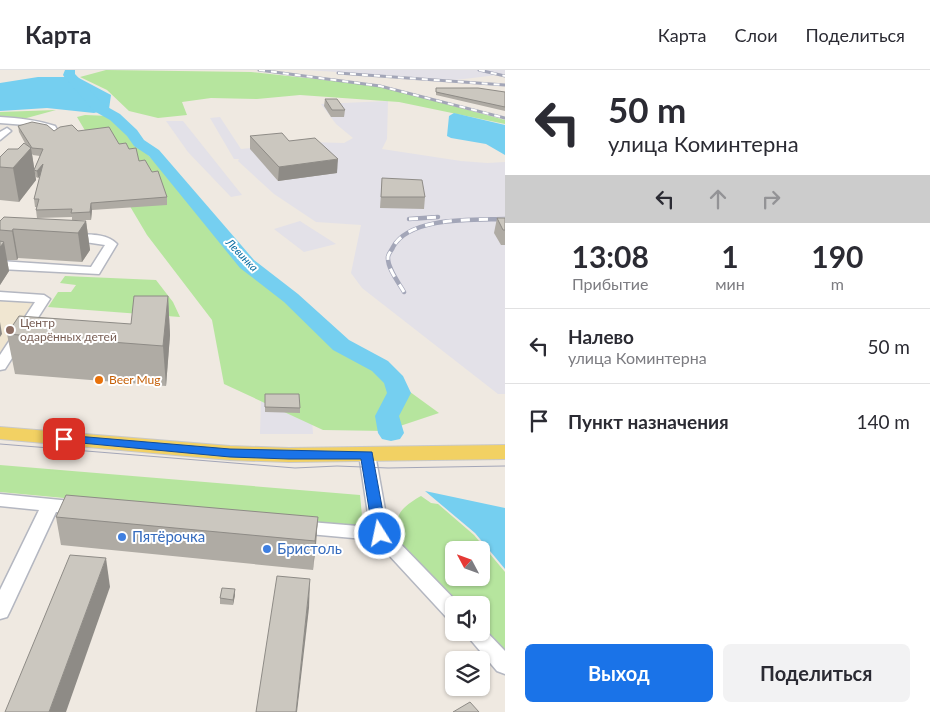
<!DOCTYPE html>
<html lang="ru">
<head>
<meta charset="utf-8">
<style>
  body { margin:0; font-family:Lato,sans-serif; background:#f2f2f3; color:#2b2b33; height:100vh; display:flex; flex-direction:column; font-size:19px; white-space:nowrap }
  * { box-sizing:border-box; margin:0 }
  p { font-size:16px; color:#7c7c81 }
  .icon { flex:none; width:28px; height:28px; fill:none; stroke:currentColor; stroke-width:2; stroke-linecap:round; stroke-linejoin:round }
  .map { position:relative; flex:1; overflow:hidden }
  .side { display:flex; flex-direction:column; background:#fff; width:425px }
  .side>* { flex:none }
  .banner { background:#fff; color:#2b2b33; overflow:hidden }
  .needle { width:32px; rotate:311deg }
  .fabs { position:absolute; left:445px; top:471px; display:grid; gap:10px }
  .fabs a { display:grid; place-items:center; width:45px; height:45px; border-radius:8px; background:#fff; box-shadow:0 1px 4px #0004; font-size:25px }
  .pin { position:absolute; display:grid; place-items:center; width:42px; height:42px; color:#fff; margin:-21px; border-radius:10px; box-shadow:0 2px 8px #0006 }
  .me { position:absolute; width:55px; margin:-28px; rotate:350deg; stroke-linejoin:round; filter:drop-shadow(0 0 4px #0008) }
  .turn { display:flex; align-items:center; gap:18px; height:105px; padding:0 20px; font-size:22px }
  .turn .icon { width:65px; height:65px; stroke-width:2.5 }
  .turn b { display:block; font-size:35px; line-height:42px }
  .lanes { display:flex; align-items:center; height:48px; padding:0 20px; background:#0003; justify-content:center; gap:25px; direction:ltr }
  .lanes .off { opacity:.35 }
  .eta { display:flex; justify-content:space-evenly; align-items:center; height:85px; text-align:center }
  .eta b { font-size:30px; font-weight:700; line-height:35px }
  .primary-button { display:flex; gap:10px; margin-top:auto; padding:10px 20px }
  .primary-button a { flex:1; height:58px; border-radius:8px; background:#1a73e8; color:#fff; font-size:20px; font-weight:700; line-height:58px; text-align:center }
  .primary-button a+a { background:#f2f2f3; color:#2b2b33 }
  ul { padding:0; list-style:none }
  li { display:flex; align-items:center; gap:15px; height:75px; padding:0 20px; border-top:1px solid #e1e1e2 }
  li div { flex:1 }
  li b { display:block; font-size:19px }
  li em { font-style:normal }
  header { display:flex; align-items:center; gap:30px; box-sizing:border-box; height:70px; padding:0 25px; background:#fff; border-bottom:1px solid #e1e1e2 }
  header strong { font-size:24px }
  nav { display:flex; gap:28px; margin-inline-start:auto; font-size:18px }
  main { display:flex; flex:1; min-height:0 }
  .map>svg:first-child { display:block }
  .industrial { fill:#e3e1e8 }
  .education { fill:#f0e6d1 }
  .green { fill:#b6e59e; fill-rule:evenodd }
  .water { fill:#75cff0 }
  .lines { fill:none; stroke-linecap:round; stroke-linejoin:round }
  .river { fill:#75cff0; fill-rule:evenodd }
  .minor-casing { stroke:#b4b7c1; stroke-width:3 }
  .major-casing { stroke:#c9c9c9; stroke-width:2 }
  .minor { fill:#fff; fill-rule:evenodd }
  .major { fill:#f2d163; fill-rule:evenodd }
  .tram { stroke:#a3a6b8; stroke-width:1 }
  .rail-far1-casing { stroke:#a3a6b8; stroke-width:3 }
  .rail-casing { stroke:#a3a6b8; stroke-width:4.5 }
  .rail-far1 { stroke:#fff; stroke-width:2; stroke-dasharray:6; stroke-linecap:butt }
  .rail { stroke:#fff; stroke-width:3; stroke-dasharray:9; stroke-linecap:butt }
  .wall { fill:#afaba4 }
  .shaded-wall { fill:#8e8b86 }
  .building { fill:#cbc7bf; stroke:#8e8b86 }
  .route { fill:#1a73e8; stroke:#114b97 }
  .education-dot { fill:#8d6e63; stroke:#fff; stroke-width:2 }
  .food-dot { fill:#e8710a; stroke:#fff; stroke-width:2 }
  .shop-dot { fill:#3f7fe0; stroke:#fff; stroke-width:2 }
  .labels { text-anchor:middle; stroke-width:4; stroke-linejoin:round; paint-order:stroke }
  .far-water-label { font-size:11px; font-style:italic; fill:#0d6fa3; stroke:#fff }
  .education-label { font-size:12px; fill:#785e54; stroke:#fff; text-anchor:start }
  .food-label { font-size:12px; fill:#c56008; stroke:#fff; text-anchor:start }
  .near-shop-label { font-size:15px; fill:#366cbe; stroke:#fff; text-anchor:start }
</style>
</head>
<body>
<header>
<strong>Карта</strong>
<nav><a>Карта</a><a>Слои</a><a>Поделиться</a></nav>
</header>
<main>
<div class="map">
<svg width="505" height="642" viewBox="0 0 505 642">
  <rect width="100%" height="100%" fill="#efe9e1"/>
  <g class="industrial">
    <path d="M307,0H505V4L456,10Z"/>
    <path d="M388,31L387,69L382,79L461,91L487,93L505,92V324H498L362,218L351,203L361,155L316,152L274,124L238,91L239,89H234L210,48L220,47L241,79L306,72L344,73L353,68L336,54L321,34Z"/>
    <path d="M166,51H183L242,125L231,127L188,82Z"/>
    <path d="M300,151L303,153L336,174L304,182L274,159Z"/>
    <path d="M261,329L311,330L313,364H260Z"/>
  </g>
  <path class="education" d="M0,228L39,230L0,289Z"/>
  <g class="green">
    <path d="M106,0L251,2L380,16L505,50V54L399,32L300,25L257,29L211,28L182,32L187,45L158,48L129,41L107,20L80,7Z"/>
    <path d="M56,40L23,49H0V42Z"/>
    <path d="M85,45L110,46L277,217L395,311L439,343L385,361L323,360L224,314L212,250L147,165L77,47Z"/>
    <path d="M65,206L156,210L173,232L180,247L48,237L58,222H71L76,215L60,213Z"/>
    <path d="M0,395L360,425L363,456L0,422Z"/>
    <path d="M421,426L431,433L438,434L474,465L505,502V589L481,562V535H454C434,514 380,475 400,443C404,436 414,430 421,426ZM454,480H481V508H454Z"/>
  </g>
  <g class="water">
    <path d="M38,7H77L111,25L109,39L94,43L47,38L0,41V13Z"/>
    <path d="M454,43L505,55V85L486,74L451,68L447,66L449,46Z"/>
    <path d="M425,421L505,438V499L475,463Z"/>
  </g>
  <g class="lines">
    <path class="river" d="M65,0H75V4L104,35L120,44L137,60L144,70L159,80L254,190L298,224L349,270L388,291L403,306L411,323L399,346L404,363L400,369L391,371L382,369L378,363L375,346L387,323L384,313L372,301L333,280L284,232L240,198L149,86L134,76L127,66L110,50L94,41L65,8L63,5Z"/>
    <defs>
      <g id="minor">
        <path d="M0,47C19,48 37,50 55,56L59,63L55,66L52,65L49,60L26,55L0,53Z"/>
        <path d="M7,58L11,61L0,70V62Z"/>
        <path d="M69,164C84,165 106,162 117,174L99,204L0,199V191L91,197L105,175L65,169L63,167L65,165Z"/>
        <path d="M0,222L44,225L50,229L5,299L0,300V285L35,232L0,230Z"/>
        <path d="M367,379L373,380L375,384L389,462L460,535H454V550L447,548L375,470L298,463L292,462L289,457L292,452L298,451L370,457L359,384L361,380Z"/>
        <path d="M0,424L81,432L87,434L90,438L87,442L81,444L56,442L10,541L7,547L0,549V520L39,440L0,436Z"/>
        <path d="M481,556L505,581V604L497,601L464,562H481Z"/>
      </g>
      <path id="major" d="M0,357L230,376L289,378L505,375V389L289,392L230,390L0,369Z"/>
    </defs>
    <use href="#minor" class="minor-casing"/>
    <use href="#major" class="major-casing"/>
    <use href="#minor" class="minor"/>
    <use href="#major" class="major"/>
    <path class="tram" d="M0,374L295,398L337,396L388,398L505,396"/>
    <defs>
      <g id="rail-far1">
        <path d="M259,0L380,16L505,48"/>
        <path d="M479,0L505,6"/>
        <path d="M338,3L505,15"/>
      </g>
      <g id="rail">
        <path d="M409,149L438,147"/>
        <path d="M404,222C399,213 387,198 388,187C388,184 392,180 393,177C410,146 475,150 505,149"/>
      </g>
    </defs>
    <use href="#rail-far1" class="rail-far1-casing"/>
    <use href="#rail" class="rail-casing"/>
    <use href="#rail-far1" class="rail-far1"/>
    <use href="#rail" class="rail"/>
  </g>
  <g class="wall">
    <path d="M436,18L505,22V21V41L436,25Z"/>
    <path d="M325,29L345,40L344,47H331L324,36Z"/>
    <path d="M18,56L54,61H78L119,74L129,79L167,127V135L92,140L91,150H72V147L37,148L36,140L37,137H35L34,129L40,106L38,108L36,107L34,100L40,86L33,85L32,84L36,110L19,132L0,130V87L26,75L19,62Z"/>
    <path d="M250,66L289,71L337,103L278,111L250,79Z"/>
    <path d="M382,108L425,127L424,139L380,138Z"/>
    <path d="M497,148H505V175H501L494,163Z"/>
    <path d="M0,151H86L90,180L82,192L18,188L17,190H7L9,201L0,215Z"/>
    <path d="M168,226L170,265L166,316L15,304L7,264L131,254Z"/>
    <path d="M265,324L300,338V343L265,342Z"/>
    <path d="M56,447H318L313,500L61,475Z"/>
    <path d="M235,525L233,535L220,534V528Z"/>
  </g>
  <g class="shaded-wall">
    <path d="M31,78L36,110L19,132L13,98Z"/>
    <path d="M338,89L337,103L278,111L279,97Z"/>
    <path d="M43,94L44,101L38,108L37,101Z"/>
    <path d="M91,133L92,140L91,150L90,142Z"/>
    <path d="M86,151L90,180L82,192L78,163Z"/>
    <path d="M13,159L18,188L17,190L12,161Z"/>
    <path d="M4,172L9,201L0,215V177Z"/>
    <path d="M168,226L170,265L166,316L163,276Z"/>
    <path d="M0,252L2,264L0,267Z"/>
    <path d="M318,447L316,475L313,500L315,471Z"/>
    <path d="M106,488L110,517L66,642H49Z"/>
    <path d="M310,509L309,538L297,642H296Z"/>
    <path d="M235,519V525L233,535V530Z"/>
  </g>
  <g class="building">
    <path d="M436,18H478L505,22V37L436,22Z"/>
    <path d="M325,29H337L345,40H332Z"/>
    <path d="M32,52L47,55L54,61L60,57L72,55L78,61L109,57L119,74L126,73L129,79L136,78L139,91L145,90L152,102L158,101L167,127L91,133L90,142L71,143L72,139L36,140L39,129H34L43,94L37,101L34,100L43,79L32,78L18,56Z"/>
    <path d="M282,63L289,71L315,68L338,89L279,97L250,66Z"/>
    <path d="M24,73L31,78L13,98L0,97V87L8,79H18Z"/>
    <path d="M382,108L422,110L425,127H381Z"/>
    <path d="M4,147L86,151L78,163L13,159L12,161L0,160V151Z"/>
    <path d="M497,148H505V160H503Z"/>
    <path d="M0,171L4,172L0,177Z"/>
    <path d="M134,226H168L163,276L7,264L19,246L131,254Z"/>
    <path d="M265,324H299L300,338L265,337Z"/>
    <path d="M66,425L318,447L315,471L56,447Z"/>
    <path d="M70,485L106,488L49,642H5Z"/>
    <path d="M277,506L310,509L296,642H256Z"/>
    <path d="M222,518L235,519L233,530L220,528Z"/>
    <path d="M470,632L479,642H453Z"/>
  </g>
  <path class="route" d="M64,365L230,379L372,382L387,464L385,468H375L373,464L361,389H289L230,387L60,371L58,369L60,366Z"/>
  <circle class="education-dot" cx="10" cy="260" r="5"/>
  <circle class="food-dot" cx="99" cy="310" r="5"/>
  <g class="shop-dot">
    <circle cx="122" cy="467" r="5"/>
    <circle cx="267" cy="479" r="5"/>
  </g>
  <g class="labels">
    <g class="far-water-label">
      <text transform="translate(242 185) rotate(46)" y="4">Левинка</text>
    </g>
    <g class="education-label">
      <text x="20" y="257">Центр<tspan x="20" dy="14">одарённых детей</tspan></text>
    </g>
    <g class="food-label">
      <text x="109" y="314">Beer Mug</text>
    </g>
    <g class="near-shop-label">
      <text x="132" y="472">Пятёрочка</text>
      <text x="277" y="484">Бристоль</text>
    </g>
  </g>
</svg>
<div class="fabs">
<a><svg class="needle" viewBox="-14 -14 28 28"><path d="M0-13l5 13h-10z" fill="#e53935"/><path d="M0 13l5-13h-10z" fill="#7c7c81"/></svg></a>
<a><svg class="icon" aria-label="sound" viewBox="0 0 24 24"><path d="M4 9h4l5-4v14l-5-4H4zM17 9q2 3 0 6"/></svg></a>
<a><svg class="icon" aria-label="layers" viewBox="0 0 24 24"><path d="M12 4l9 5-9 5-9-5zM3 14l9 5 9-5"/></svg></a>
</div>
<div class="pin" style="left:64px;top:369px;background:#d93025"><svg class="icon" aria-label="arrive" viewBox="0 0 24 24"><path d="M6 21V4h12l-3 4 3 4H6"/></svg></div>
<svg class="me" style="left:380px;top:464px" viewBox="-20 -20 40 40"><circle r="17" fill="#1a73e8" stroke="#fff" stroke-width="3"/><path d="M0-11L8 9 0 5-8 9z" fill="#fff"/></svg>
</div>
<section class="side">
<div class="banner">
<div class="turn"><svg class="icon" aria-label="left" viewBox="0 0 24 24"><path d="M17 20v-9H6M10 6l-5 5 5 5"/></svg><div><b>50 m</b>улица Коминтерна</div></div>
<div class="lanes"><svg class="icon" aria-label="left" viewBox="0 0 24 24"><path d="M17 20v-9H6M10 6l-5 5 5 5"/></svg><svg class="icon off" aria-label="ahead" viewBox="0 0 24 24"><path d="M12 20V5M6 11l6-6 6 6"/></svg><svg class="icon off" aria-label="right" viewBox="0 0 24 24"><path d="M7 20v-9h11M14 6l5 5-5 5"/></svg></div>
</div>
<div class="eta">
<div><b>13:08</b><p>Прибытие</p></div>
<div><b>1</b><p>мин</p></div>
<div><b>190</b><p>m</p></div>
</div>
<ul>
<li><svg class="icon" aria-label="left" viewBox="0 0 24 24"><path d="M17 20v-9H6M10 6l-5 5 5 5"/></svg><div><b>Налево</b><p>улица Коминтерна</p></div><em>50 m</em></li>
<li><svg class="icon" aria-label="arrive" viewBox="0 0 24 24"><path d="M6 21V4h12l-3 4 3 4H6"/></svg><div><b>Пункт назначения</b></div><em>140 m</em></li>
</ul>
<div class="primary-button"><a>Выход</a><a>Поделиться</a></div>
</section>
</main>
</body>
</html>
